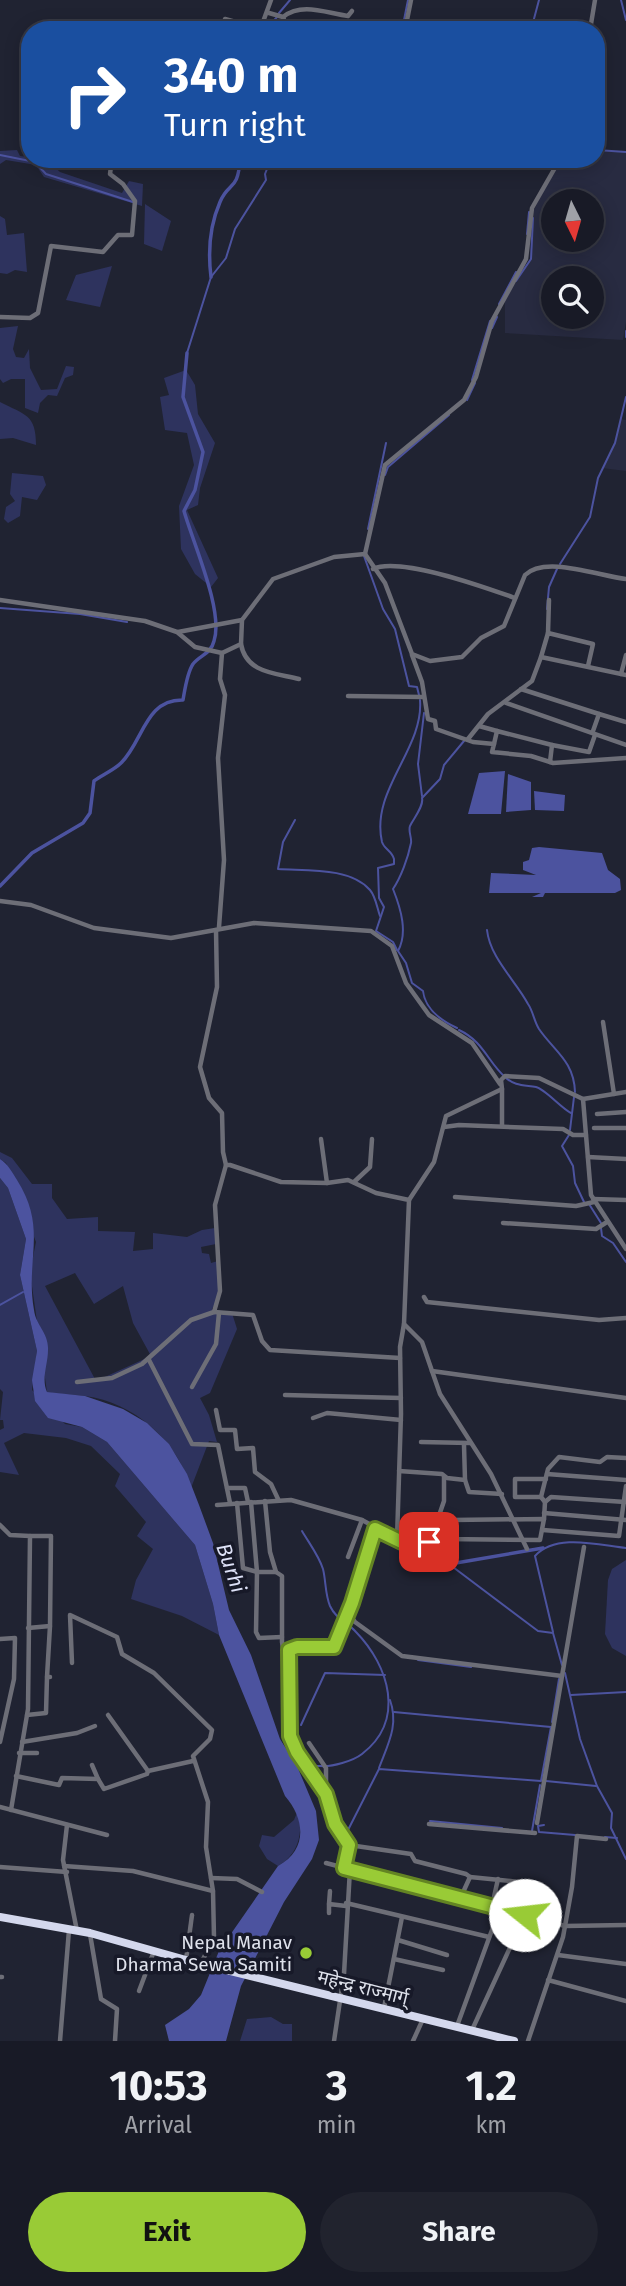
<!DOCTYPE html>
<html lang="en">
<head>
<meta charset="utf-8">
<style>
  body { margin:0; font-family:"Fira Sans","Noto Sans Devanagari",sans-serif; background:#21232e; color:#f1f3f6; height:100vh; display:flex; flex-direction:column; font-size:26px; white-space:nowrap }
  * { box-sizing:border-box; margin:0 }
  p { font-size:23px; color:#9fa1a7 }
  .icon { flex:none; width:38px; height:38px; fill:none; stroke:currentColor; stroke-width:2; stroke-linecap:round; stroke-linejoin:round }
  .map { position:relative; height:2041px; overflow:hidden }
  .side { display:flex; flex-direction:column; background:#181a26; flex:1 }
  .side>* { flex:none }
  .hud { position:absolute; left:21px; top:21px; width:584px; height:147px; border-radius:28px; box-shadow:0 4px 18px #0003,0 0 0 2px #363843; background:#1a4fa0; color:#fff; overflow:hidden }
  .needle { width:46px; rotate:175deg }
  .controls { position:absolute; left:541px; top:189px; display:grid; gap:14px }
  .controls a { display:grid; place-items:center; width:63px; height:63px; border-radius:50%; background:#181a26; box-shadow:0 4px 18px #0003,0 0 0 2px #363843; font-size:35px }
  .pin { position:absolute; display:grid; place-items:center; width:60px; height:60px; color:#fff; margin:-30px; border-radius:14px; box-shadow:0 4px 10px #0006 }
  .me { position:absolute; width:77px; margin:-38px; rotate:286deg; stroke-linejoin:round; filter:drop-shadow(0 0 5px #0008) }
  .turn { display:flex; align-items:center; gap:24px; height:147px; padding:0 28px; font-size:32px }
  .turn .icon { width:91px; height:91px; stroke-width:2.5 }
  .turn b { display:block; font-size:49px; line-height:60px }
  .eta { display:flex; justify-content:space-evenly; align-items:center; height:119px; text-align:center }
  .eta b { font-size:42px; font-weight:700; line-height:49px }
  .cta { display:flex; gap:14px; margin-top:auto; padding:14px 28px }
  .cta a { flex:1; height:80px; border-radius:42px; background:#99cb36; color:#111; font-size:28px; font-weight:700; line-height:80px; text-align:center }
  .cta a+a { background:#21232e; color:#f1f3f6 }
  .map>svg:first-child { display:block }
  .built { fill:#282b41; fill-rule:evenodd }
  .green { fill:#2e335e; fill-rule:evenodd }
  .water { fill:#4c539f }
  .lines { fill:none; stroke-linecap:round; stroke-linejoin:round }
  .stream { stroke:#4c539f; stroke-width:2 }
  .canal { stroke:#4c539f; stroke-width:3.5 }
  .minor { stroke:#6d6e77; stroke-width:4.5 }
  .highway { stroke:#d4d8ed; stroke-width:8 }
  .route-casing { stroke:#638423; stroke-width:18 }
  .route { stroke:#99cb36; stroke-width:12 }
  .poi-dot { fill:#99cb36; stroke:#171928; stroke-width:2.5 }
  .labels { text-anchor:middle; stroke-width:7; stroke-linejoin:round; paint-order:stroke }
  .poi-label { font-size:19px; fill:#dfe2ec; stroke:#171928; text-anchor:end }
  .street-label { font-size:19px; fill:#dfe2ec; stroke:#171928 }
  .water-label { font-size:21px; font-style:italic; fill:#dde1f7; stroke:#171928 }
</style>
</head>
<body>
<div class="map">
<svg width="626" height="2041" viewBox="0 0 626 2041">
  <rect width="100%" height="100%" fill="#202332"/>
  <g class="built">
    <path d="M597,150L626,152V322L623,340L505,333V299L531,259L534,210L543,191L561,159H597ZM553,201H592V240H553ZM553,278H592V317H553Z"/>
    <path d="M620,419L626,420V471L602,468L615,443Z"/>
  </g>
  <g class="green">
    <path d="M17,150L20,156L45,159L60,172L122,193L129,181L143,184L142,206L44,177L36,165L6,160L0,164V151Z"/>
    <path d="M145,204L171,221L162,251L144,244Z"/>
    <path d="M0,216L5,219L7,235L24,233L27,272L15,270L7,274L0,273Z"/>
    <path d="M112,266L100,307L66,300L76,275Z"/>
    <path d="M18,326L13,349L16,357L24,358L29,349L30,368L41,390L57,389L66,366L74,367L73,375L65,378L57,396L48,395L40,403L38,413L25,408V379H11L3,383L0,379V328Z"/>
    <path d="M186,370L195,385L198,414L215,443L200,488L198,505L187,510L218,578L211,587L195,574L181,549L179,506L194,465L187,433L165,430L160,397L169,395L164,378Z"/>
    <path d="M0,402C25,415 36,414 36,445L13,438L0,439Z"/>
    <path d="M12,473L43,476L46,485L37,500L22,497L20,516L8,523L4,519L6,507L15,501L10,494Z"/>
    <path d="M0,1152L12,1158L32,1184H52V1198L67,1219L98,1217V1231L135,1232L133,1251L153,1249V1233L187,1237L202,1230L215,1228L216,1244L201,1247L202,1253L209,1254L211,1263L218,1261V1300L212,1309L232,1313L237,1329L210,1393L200,1398L209,1415L217,1442L209,1441L191,1488C178,1442 134,1402 85,1396C72,1394 60,1395 47,1392L30,1272L36,1242L6,1163L0,1159ZM75,1273L94,1304L123,1286L133,1323L151,1356L96,1381L45,1286Z"/>
    <path d="M0,1178L8,1188L26,1239L20,1275L37,1351L32,1390L65,1424L82,1427L107,1442L195,1545L213,1604L219,1635L182,1616L131,1599L136,1580L153,1549L137,1536L146,1522L115,1486L120,1474L91,1446L66,1438L24,1433L4,1443L19,1475L0,1472V1430L4,1428L3,1420H0L3,1392L0,1389Z"/>
    <path d="M626,1560V1656L612,1648L605,1634L608,1580L612,1569Z"/>
    <path d="M298,1810C304,1833 298,1855 278,1866L267,1859L259,1846L262,1835L274,1837L294,1820Z"/>
    <path d="M271,2017L283,2024H292V2041H240L247,2019Z"/>
  </g>
  <g class="water">
    <path d="M505,771L501,814H468L479,773Z"/>
    <path d="M508,774L531,782V810L506,812Z"/>
    <path d="M534,791L565,795L564,811L535,810Z"/>
    <path d="M539,847L602,853L608,870L620,879L621,890L615,893H545L543,897H532L541,893H489L491,873L536,875L523,870V862L529,860L532,848Z"/>
    <path d="M0,1159C8,1164 12,1172 17,1180C48,1229 25,1259 34,1310C36,1326 49,1333 48,1350C48,1364 41,1379 47,1392L85,1396L123,1409L147,1423L169,1444L187,1474L199,1505L213,1543L229,1610L251,1655L280,1739L297,1766L316,1811L319,1840L312,1859L284,1902L241,1986L226,2041H169L165,2025L189,2009L201,1995L219,1951L278,1866C308,1850 305,1819 285,1796L219,1635L213,1604L195,1545L107,1442L82,1427L48,1418L35,1401L32,1380L37,1351L20,1275L26,1239L8,1188L0,1178Z"/>
  </g>
  <g class="lines">
    <g class="stream">
      <path d="M621,0L626,20"/>
      <path d="M279,13L290,0"/>
      <path d="M265,30L278,16"/>
      <path d="M402,30L408,0"/>
      <path d="M531,30L539,0"/>
      <path d="M597,150L626,152"/>
      <path d="M0,155L35,162L46,174L133,202"/>
      <path d="M527,234L529,212"/>
      <path d="M516,281L531,259L533,218"/>
      <path d="M499,304L516,272"/>
      <path d="M492,328L497,317"/>
      <path d="M626,331V337"/>
      <path d="M187,353L211,277L226,258L235,229L266,180L265,174L271,159"/>
      <path d="M472,380L490,321"/>
      <path d="M467,400L475,383"/>
      <path d="M385,475L388,467L449,415"/>
      <path d="M368,529L386,443"/>
      <path d="M364,556L383,609L395,629L409,686L417,687L419,695"/>
      <path d="M560,564L590,517L598,478L615,443L626,397"/>
      <path d="M0,608L80,614L127,622"/>
      <path d="M547,609L549,587L557,569"/>
      <path d="M422,796L418,764L424,713"/>
      <path d="M295,820L283,842L278,869C306,871 350,867 370,890C376,897 377,908 380,916"/>
      <path d="M487,930C490,958 516,981 528,1004C533,1011 534,1021 539,1029C554,1051 574,1061 575,1092"/>
      <path d="M397,950L393,942L376,931L384,907L379,898L378,868L394,864V859C392,851 384,849 382,842C370,790 424,749 420,700"/>
      <path d="M457,1028C442,1021 425,1009 423,991L412,983L406,963L398,951C408,933 401,909 393,889C401,877 408,858 411,843C412,838 408,831 410,826C414,818 424,806 422,798L440,779L444,765L464,741"/>
      <path d="M459,1030C483,1041 488,1062 505,1077C514,1086 524,1085 536,1087C545,1089 561,1108 571,1113"/>
      <path d="M570,1130L574,1097"/>
      <path d="M569,1135L562,1146L573,1166L575,1183L584,1202"/>
      <path d="M589,1204L601,1223"/>
      <path d="M601,1228L602,1236L613,1243L626,1262"/>
      <path d="M0,1305L23,1292"/>
      <path d="M410,1546L433,1552L538,1631L553,1633L562,1665"/>
      <path d="M553,1632L535,1556C556,1533 598,1545 626,1548"/>
      <path d="M418,1660L471,1667"/>
      <path d="M565,1673L580,1739L597,1786L612,1813L611,1828L626,1859"/>
      <path d="M571,1695L626,1692"/>
      <path d="M552,1722L559,1679"/>
      <path d="M301,1725L325,1673L385,1675"/>
      <path d="M295,1767C307,1762 310,1766 321,1766C332,1767 353,1761 362,1754C406,1720 389,1666 356,1632C347,1622 336,1619 330,1606C325,1594 326,1581 323,1569C319,1556 309,1543 302,1531"/>
      <path d="M379,1768C388,1744 399,1725 390,1700"/>
      <path d="M546,1781L596,1786"/>
      <path d="M430,1821L502,1828"/>
      <path d="M544,1825L538,1826L539,1832L575,1835"/>
      <path d="M348,1830L379,1769L541,1781L551,1727L394,1712"/>
      <path d="M532,1831L540,1785"/>
      <path d="M605,1837L617,1838"/>
    </g>
    <g class="canal">
      <path d="M211,277C208,253 210,225 220,202C229,181 238,192 240,159"/>
      <path d="M0,886L32,853L83,823L90,813L94,781C102,775 114,770 121,763C143,742 145,699 183,700C185,689 187,673 193,664C200,655 211,654 214,641C224,611 193,543 184,511L195,490L203,452L183,397L187,353"/>
      <path d="M450,1564L543,1548"/>
    </g>
    <g class="minor">
      <path d="M269,13L283,17C302,2 326,13 348,16L352,11"/>
      <path d="M283,17L288,30"/>
      <path d="M225,19L261,29"/>
      <path d="M207,30L208,24"/>
      <path d="M260,30L271,0"/>
      <path d="M405,30L411,0"/>
      <path d="M590,30L595,0"/>
      <path d="M0,317L30,318L38,313L51,246L103,252L118,235H132L135,201L123,184L110,174L112,159"/>
      <path d="M365,554L385,465L464,400L476,377L492,321L526,259L532,208L560,159"/>
      <path d="M373,569C399,556 487,588 515,598"/>
      <path d="M0,600L145,621L177,632L195,647L222,653"/>
      <path d="M178,632L242,620"/>
      <path d="M548,633L549,600"/>
      <path d="M241,644C246,673 275,673 299,679"/>
      <path d="M412,655L422,682L428,719L435,721L436,729L473,742L494,744L492,752L531,756L553,763L626,758"/>
      <path d="M541,657L548,633L593,644L588,666"/>
      <path d="M621,674L626,655"/>
      <path d="M521,689L599,714L593,731"/>
      <path d="M348,696L423,697"/>
      <path d="M506,703L626,745"/>
      <path d="M599,714L626,722"/>
      <path d="M479,726L497,731"/>
      <path d="M468,739L488,714L532,681L541,657L626,675"/>
      <path d="M494,744L497,731L552,745"/>
      <path d="M550,762L552,745L589,752L595,735"/>
      <path d="M0,901L31,905L94,928L171,938L254,923L371,931L392,946L406,983L429,1015L472,1043L500,1084"/>
      <path d="M219,927L224,860L218,758L225,695L220,679L222,653L241,644L242,620L273,579L334,557L365,554L385,583L412,654L430,661L462,657L481,638L504,626L525,575C545,555 599,576 626,579"/>
      <path d="M216,930L217,987L200,1067L209,1098L222,1113L223,1152L226,1165"/>
      <path d="M603,1022L614,1094"/>
      <path d="M502,1089V1126"/>
      <path d="M583,1099L591,1195L626,1249"/>
      <path d="M597,1114L626,1112"/>
      <path d="M444,1127L459,1125L563,1129L573,1135H586"/>
      <path d="M594,1128H626"/>
      <path d="M321,1139L327,1183"/>
      <path d="M588,1157L626,1159"/>
      <path d="M354,1182L370,1167L372,1139"/>
      <path d="M455,1197L576,1206L594,1202"/>
      <path d="M593,1199L626,1200"/>
      <path d="M409,1200L434,1162L446,1116L502,1089L501,1080L505,1076L539,1078L583,1099L626,1092"/>
      <path d="M503,1223L596,1229L607,1222"/>
      <path d="M424,1297L427,1302L599,1320L626,1318"/>
      <path d="M214,1312L253,1315L262,1341L270,1350L400,1358"/>
      <path d="M149,1360L192,1444L218,1445L230,1503"/>
      <path d="M432,1371L440,1394L491,1474L527,1549"/>
      <path d="M77,1382L112,1378L142,1364L191,1320L214,1312L220,1291L215,1205L226,1165H230L281,1182L327,1183L348,1180L376,1193L409,1200L404,1324L422,1342L432,1371L626,1398"/>
      <path d="M192,1387L216,1344L219,1313"/>
      <path d="M285,1395L401,1398"/>
      <path d="M216,1410L220,1430H235L237,1449L253,1448L255,1472L271,1484L278,1499"/>
      <path d="M313,1418L327,1413L401,1420"/>
      <path d="M421,1442L470,1443"/>
      <path d="M464,1445L465,1480"/>
      <path d="M399,1471L442,1474L447,1478L465,1480L469,1492L502,1494"/>
      <path d="M547,1474L626,1480"/>
      <path d="M227,1488H245L248,1502"/>
      <path d="M541,1497H515V1479H546"/>
      <path d="M265,1501L270,1552L276,1572L282,1576V1642L283,1649L289,1650L290,1736L297,1752L326,1794L335,1824L349,1845L411,1854L415,1861L466,1874L470,1877L460,1899"/>
      <path d="M251,1502L257,1572L256,1632L259,1638L282,1637"/>
      <path d="M545,1502L551,1497L625,1502"/>
      <path d="M237,1503L243,1568L257,1572H276"/>
      <path d="M217,1505L291,1500L362,1520L408,1545L444,1539"/>
      <path d="M544,1513L626,1520"/>
      <path d="M544,1519L540,1540L444,1539L452,1520Z"/>
      <path d="M544,1519L545,1502L541,1497L548,1469L559,1457L600,1462L607,1457L626,1458"/>
      <path d="M0,1525L10,1535L30,1536L28,1709L11,1810"/>
      <path d="M543,1530L619,1536L626,1486"/>
      <path d="M397,1539L401,1414L400,1347L404,1324"/>
      <path d="M431,1539L444,1501V1477"/>
      <path d="M348,1557L362,1520"/>
      <path d="M348,1613L355,1622L402,1656L562,1676"/>
      <path d="M28,1628L50,1626L51,1536H30"/>
      <path d="M0,1639L15,1638L14,1679L0,1742"/>
      <path d="M289,1650L297,1647H334L352,1603L375,1529"/>
      <path d="M72,1663L70,1615L117,1637L122,1654L154,1673L212,1730L210,1739L193,1756L208,1802L206,1847L213,1891L214,1938L201,1963"/>
      <path d="M47,1677L50,1626"/>
      <path d="M27,1715L46,1713L47,1677H50"/>
      <path d="M108,1715L148,1771L193,1761"/>
      <path d="M22,1742L77,1733L95,1726"/>
      <path d="M309,1743L326,1768V1793"/>
      <path d="M19,1753H37"/>
      <path d="M92,1765L98,1779"/>
      <path d="M16,1776L59,1785L62,1778L98,1779L104,1789L147,1774L148,1771"/>
      <path d="M0,1807L107,1835"/>
      <path d="M537,1823L584,1547"/>
      <path d="M429,1824L535,1833"/>
      <path d="M67,1825L63,1860L77,1931"/>
      <path d="M326,1863L565,1926L626,1925"/>
      <path d="M64,1866L133,1871L213,1891"/>
      <path d="M0,1867L67,1872"/>
      <path d="M344,1868L349,1845"/>
      <path d="M470,1877L529,1883L539,1889L531,1917"/>
      <path d="M211,1878L237,1879L262,1892"/>
      <path d="M346,1903L489,1937"/>
      <path d="M329,1904L330,1891"/>
      <path d="M492,1906L498,1879"/>
      <path d="M329,1913V1904L346,1906"/>
      <path d="M90,1934L101,1999L117,2009L115,2041"/>
      <path d="M398,1940L447,1955"/>
      <path d="M558,1955L626,1964"/>
      <path d="M394,1959L443,1970"/>
      <path d="M186,1960L192,1915"/>
      <path d="M0,1977H2"/>
      <path d="M548,1980L626,2001"/>
      <path d="M139,1991L154,1951"/>
      <path d="M384,2008L402,1917"/>
      <path d="M457,2026L500,1908"/>
      <path d="M472,2030L525,1915"/>
      <path d="M60,2041L69,1930"/>
      <path d="M334,2041L344,1974L350,1869"/>
      <path d="M413,2041L423,2019"/>
      <path d="M528,2041L563,1937L572,1887L577,1836L606,1839"/>
    </g>
    <path class="highway" d="M0,1917L90,1933L186,1960L514,2041"/>
  </g>
  <g class="lines">
    <defs>
      <path id="route" d="M429,1542L408,1545L375,1529L352,1603L334,1647H297L289,1650L290,1736L297,1752L326,1794L335,1824L349,1845L344,1868L525,1915"/>
    </defs>
    <use href="#route" class="route-casing"/>
    <use href="#route" class="route"/>
  </g>
  <circle class="poi-dot" cx="306" cy="1953" r="7"/>
  <g class="labels">
    <g class="poi-label">
      <text x="292" y="1949">Nepal Manav<tspan x="292" dy="22">Dharma Sewa Samiti</tspan></text>
    </g>
    <g class="street-label">
      <text transform="translate(363 1987) rotate(14)" y="7">महेन्द्र राज्मार्ग्</text>
    </g>
    <g class="water-label">
      <text transform="translate(231 1568) rotate(71)" y="7">Burhi</text>
    </g>
  </g>
</svg>
<div class="controls">
<a><svg class="needle" viewBox="-14 -14 28 28"><path d="M0-13l5 13h-10z" fill="#e53935"/><path d="M0 13l5-13h-10z" fill="#9fa1a7"/></svg></a>
<a><svg class="icon" aria-label="search" viewBox="0 0 24 24"><circle cx="10" cy="10" r="6"/><path d="M15 15l6 6"/></svg></a>
</div>
<div class="pin" style="left:429px;top:1542px;background:#d93025"><svg class="icon" aria-label="arrive" viewBox="0 0 24 24"><path d="M6 21V4h12l-3 4 3 4H6"/></svg></div>
<svg class="me" style="left:525px;top:1915px" viewBox="-20 -20 40 40"><circle r="19" fill="#fff"/><path d="M0-13L10 11 0 6-10 11z" fill="#99cb36"/></svg>
<div class="hud">
<div class="turn"><svg class="icon" aria-label="right" viewBox="0 0 24 24"><path d="M7 20v-9h11M14 6l5 5-5 5"/></svg><div><b>340 m</b>Turn right</div></div>
</div>
</div>
<section class="side">
<div class="eta">
<div><b>10:53</b><p>Arrival</p></div>
<div><b>3</b><p>min</p></div>
<div><b>1.2</b><p>km</p></div>
</div>
<div class="cta"><a>Exit</a><a>Share</a></div>
</section>
</body>
</html>
